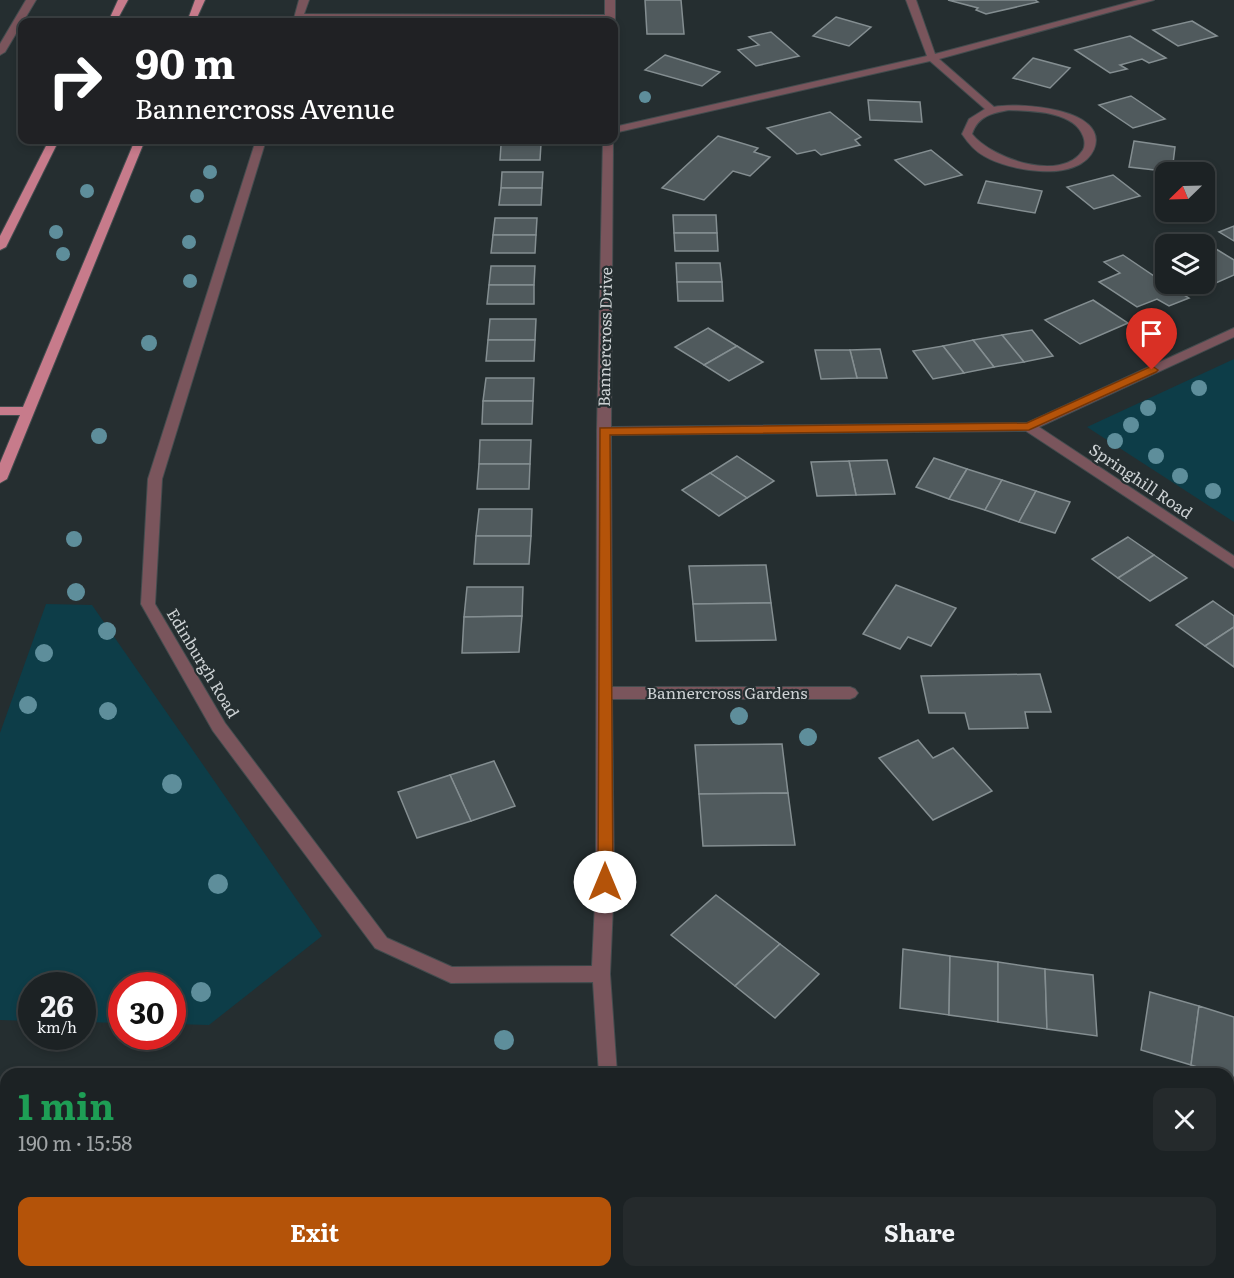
<!DOCTYPE html>
<html lang="en">
<head>
<meta charset="utf-8">
<style>
  body { margin:0; font-family:Literata,serif; background:#252a2c; color:#f1f3f6; height:100vh; display:flex; flex-direction:column; font-size:22px; white-space:nowrap }
  * { box-sizing:border-box; margin:0 }
  p { font-size:20px; color:#a0a4a6 }
  .icon { flex:none; width:33px; height:33px; fill:none; stroke:currentColor; stroke-width:2; stroke-linecap:round; stroke-linejoin:round }
  .map { position:relative; flex:1; overflow:hidden }
  .panel { position:absolute; left:0px; top:1068px; width:1234px; height:210px; display:flex; flex-direction:column; background:#1c2224; border-radius:18px 18px 0 0; box-shadow:0 3px 9px #0003,0 0 0 2px #3a3f41 }
  .panel>* { flex:none }
  .top-card { position:absolute; left:18px; top:18px; width:600px; height:126px; border-radius:12px; box-shadow:0 3px 9px #0003,0 0 0 2px #3a3f41; background:#202124; color:#fff; overflow:hidden }
  .needle { width:39px; rotate:247deg }
  .buttons { position:absolute; left:1155px; top:162px; display:grid; gap:12px }
  .buttons a { display:grid; place-items:center; width:60px; height:60px; border-radius:12px; background:#1c2224; box-shadow:0 3px 9px #0003,0 0 0 2px #3a3f41; font-size:30px }
  .speed { position:absolute; left:18px; top:972px; display:flex; gap:12px; font-size:30px; font-weight:700; text-align:center }
  .speed>* { display:grid; place-content:center; width:78px; height:78px; border-radius:50%; background:#1c2224; box-shadow:0 3px 9px #0003,0 0 0 2px #3a3f41; line-height:1 }
  .speed small { font-size:15px; font-weight:400 }
  .speed .limit { border:9px solid #d22; background:#fff; color:#111 }
  .pin { position:absolute; display:grid; place-items:center; width:51px; height:51px; color:#fff; margin:-62px -26px; border-radius:50% 50% 50% 0; rotate:-45deg; box-shadow:0 0 6px #0007 }
  .pin .icon { rotate:45deg }
  .me { position:absolute; width:66px; margin:-33px; rotate:0deg; stroke-linejoin:round; filter:drop-shadow(0 0 4px #0008) }
  .turn { display:flex; align-items:center; gap:21px; height:126px; padding:0 18px; font-size:27px }
  .turn .icon { width:78px; height:78px; stroke-width:2.5 }
  .turn b { display:block; font-size:42px; line-height:51px }
  .round { display:grid; place-items:center; flex:none; width:63px; height:63px; border-radius:12px; background:#252a2c }
  .head { display:flex; align-items:center; justify-content:space-between; height:102px; padding:0 18px }
  h1 { font-size:36px; font-weight:700; line-height:45px; color:#1e9e55 }
  .primary-button { display:flex; gap:12px; margin-top:auto; padding:12px 18px }
  .primary-button a { flex:1; height:69px; border-radius:12px; background:#b45309; color:#fff; font-size:24px; font-weight:700; line-height:69px; text-align:center }
  .primary-button a+a { background:#252a2c; color:#f1f3f6 }
  .map>svg:first-child { display:block }
  .green { fill:#0d3d48 }
  .building { fill:#505a5d; stroke:#848e91; stroke-width:1.5 }
  .lines { fill:none; stroke-linecap:round; stroke-linejoin:round }
  .minor-casing { stroke:#434c4e; stroke-width:2 }
  .secondary-casing { stroke:#434c4e; stroke-width:2 }
  .primary-casing { stroke:#434c4e; stroke-width:2 }
  .minor { fill:#7a555c; fill-rule:evenodd }
  .secondary { fill:#a56a76; fill-rule:evenodd }
  .primary { fill:#c77b8b; fill-rule:evenodd }
  .tree { fill:#5e8e9b }
  .route { fill:#b45309; stroke:#753606; stroke-width:1.5 }
  .labels { text-anchor:middle; stroke-width:4.5; stroke-linejoin:round; paint-order:stroke }
  .street-label { font-size:16px; fill:#cdd2d4; stroke:#252e30 }
</style>
</head>
<body>
<div class="map">
<svg width="1234" height="1278" viewBox="0 0 1234 1278">
  <rect width="100%" height="100%" fill="#252e30"/>
  <g class="green">
    <path d="M1234,359V522L1087,427Z"/>
    <path d="M46,604L92,605L322,936L209,1025L173,1024L172,986H122L121,1023L83,1022L82,986H32L31,1021L0,1020V733Z"/>
  </g>
  <g class="building">
    <path d="M645,0H681L684,34H647Z"/>
    <path d="M948,0H1035L1038,2L986,14L976,10L978,8Z"/>
    <path d="M836,17L871,27L849,46L813,36Z"/>
    <path d="M1192,21L1217,36L1178,46L1153,30Z"/>
    <path d="M771,32L799,56L756,66L738,50L759,45L749,37Z"/>
    <path d="M1130,36L1166,58L1149,63L1142,59L1120,65L1127,69L1110,73L1075,50Z"/>
    <path d="M665,55L720,72L702,86L645,70Z"/>
    <path d="M1033,58L1070,68L1050,88L1013,78Z"/>
    <path d="M1131,96L1165,119L1133,128L1099,105Z"/>
    <path d="M868,100L920,102L922,122L870,120Z"/>
    <path d="M830,112L861,137L855,140L860,145L821,155L815,150L797,154L767,128Z"/>
    <path d="M718,136L758,148L754,152L770,157L750,176L733,171L704,200L662,188Z"/>
    <path d="M502,140H542L541,144L501,145Z"/>
    <path d="M1134,141L1175,147L1172,172L1129,167Z"/>
    <path d="M541,144L540,160H500L501,145Z"/>
    <path d="M931,150L962,175L925,185L895,160Z"/>
    <path d="M502,172H543L542,188H501Z"/>
    <path d="M1113,175L1140,196L1094,209L1067,187Z"/>
    <path d="M986,181L1042,191L1035,213L978,203Z"/>
    <path d="M501,188H542L541,205H499Z"/>
    <path d="M673,215H716L717,233H674Z"/>
    <path d="M495,218H537L536,235H493Z"/>
    <path d="M1234,226V241L1219,232Z"/>
    <path d="M674,233H717L718,251H675Z"/>
    <path d="M493,235H536L535,253H491Z"/>
    <path d="M1216,249L1234,260V275L1200,290L1190,284H1204V254Z"/>
    <path d="M1123,255L1166,284L1189,298L1169,306L1157,299L1137,307L1099,282L1120,273L1104,262Z"/>
    <path d="M676,263H720L722,282H677Z"/>
    <path d="M491,266H535L534,285H489Z"/>
    <path d="M677,282H722L723,301H678Z"/>
    <path d="M489,285H534V304H487Z"/>
    <path d="M1093,300L1128,323L1080,344L1045,320Z"/>
    <path d="M490,319H536L535,340H488Z"/>
    <path d="M708,328L737,346L704,365L675,347Z"/>
    <path d="M1032,330L1053,356L1024,362L1002,335Z"/>
    <path d="M1002,335L1024,362L994,367L973,340Z"/>
    <path d="M488,340H535L534,361H486Z"/>
    <path d="M973,340L994,367L964,373L943,346Z"/>
    <path d="M737,346L763,362L729,381L704,365Z"/>
    <path d="M943,346L964,373L933,379L913,351Z"/>
    <path d="M880,349L887,378H857L850,350Z"/>
    <path d="M815,350H850L857,378L821,379Z"/>
    <path d="M486,378H534L533,401H483Z"/>
    <path d="M483,401H533L532,424H482Z"/>
    <path d="M480,440H531L530,464H479Z"/>
    <path d="M737,456L774,481L747,498L710,473Z"/>
    <path d="M934,458L967,469L949,499L916,487Z"/>
    <path d="M887,460L895,494L856,495L849,461Z"/>
    <path d="M849,461L856,495L817,496L811,462Z"/>
    <path d="M479,464H530L529,489H477Z"/>
    <path d="M967,469L1002,480L985,510L949,499Z"/>
    <path d="M710,473L747,498L719,516L682,490Z"/>
    <path d="M1002,480L1036,491L1019,522L985,510Z"/>
    <path d="M1036,491L1070,502L1055,533L1019,522Z"/>
    <path d="M479,509H532L531,536H476Z"/>
    <path d="M476,536H531L529,564H474Z"/>
    <path d="M1128,537L1154,555L1118,578L1092,559Z"/>
    <path d="M1154,555L1187,578L1150,601L1118,578Z"/>
    <path d="M766,565L771,603L693,604L689,566Z"/>
    <path d="M896,585L956,608L931,646L908,637L900,649L863,634Z"/>
    <path d="M467,587H523L522,616L464,617Z"/>
    <path d="M1213,601L1234,616V627L1205,646L1176,625Z"/>
    <path d="M771,603L776,640L696,641L693,604Z"/>
    <path d="M522,616L519,652L462,653L464,617Z"/>
    <path d="M1234,627V667L1205,646Z"/>
    <path d="M1040,674L1051,712H1025L1028,728L969,729L965,713H929L921,676Z"/>
    <path d="M918,740L933,758L953,748L992,791L933,820L879,758Z"/>
    <path d="M782,744L788,793L699,794L695,745Z"/>
    <path d="M494,761L515,806L471,821L450,775Z"/>
    <path d="M450,775L471,821L417,838L398,792Z"/>
    <path d="M788,793L795,845L703,846L699,794Z"/>
    <path d="M716,895L780,944L735,986L671,935Z"/>
    <path d="M780,944L819,974L775,1018L735,986Z"/>
    <path d="M903,949L950,956L949,1015L900,1008Z"/>
    <path d="M950,956L998,962V1022L949,1015Z"/>
    <path d="M998,962L1045,969L1047,1029L998,1022Z"/>
    <path d="M1045,969L1093,975L1097,1036L1047,1029Z"/>
    <path d="M1150,992L1199,1006L1191,1065L1141,1050Z"/>
    <path d="M1199,1006L1234,1017V1079L1228,1077V1074H1219L1191,1065Z"/>
    <path d="M332,1272H403L408,1278H326Z"/>
    <path d="M863,1272H927L926,1278H862Z"/>
  </g>
  <g class="lines">
    <defs>
      <g id="minor">
        <path d="M26,0H36L5,52L0,55V44Z"/>
        <path d="M299,0H309L304,14L605,15V0H615V22L302,20L301,22H293Z"/>
        <path d="M906,0H916L935,54L1138,0H1154L939,59L994,107C1017,102 1110,108 1094,149C1079,184 1009,171 984,156C975,151 968,143 962,134L969,119L985,109L930,61L614,133V127L927,56ZM1009,110C1031,111 1074,111 1083,136C1085,141 1085,146 1083,150C1062,183 992,159 972,134C978,116 992,113 1009,110Z"/>
        <path d="M256,140H266L162,479L155,604L225,723L387,938L452,967L592,966L596,882L597,431L603,140H613L611,427L1027,423L1234,328V337L1039,427L1234,556V568L1026,431L611,435L612,687H850L855,689L858,693L855,697L850,699H612L614,882L610,974L617,1074H599L593,982L451,983L375,948L213,731L141,604L148,479Z"/>
        <rect x="615" y="1272" width="20" height="6"/>
      </g>
      <g id="secondary">
        <rect x="0" y="1095" width="6" height="18"/>
        <path d="M1228,1178L1234,1179V1199L1228,1197Z"/>
      </g>
      <g id="primary">
        <path d="M118,0H128L116,22H108Z"/>
        <path d="M195,0H205L195,22H187Z"/>
        <path d="M49,140H59L6,247L0,250V236Z"/>
        <path d="M135,140H145L7,479L0,483V463L20,415H0V407H23Z"/>
      </g>
    </defs>
    <use href="#minor" class="minor-casing"/>
    <use href="#secondary" class="secondary-casing"/>
    <use href="#primary" class="primary-casing"/>
    <use href="#minor" class="minor"/>
    <use href="#secondary" class="secondary"/>
    <use href="#primary" class="primary"/>
  </g>
  <g class="tree">
    <circle cx="645" cy="97" r="6"/>
    <circle cx="210" cy="172" r="7"/>
    <circle cx="87" cy="191" r="7"/>
    <circle cx="197" cy="196" r="7"/>
    <circle cx="56" cy="232" r="7"/>
    <circle cx="189" cy="242" r="7"/>
    <circle cx="63" cy="254" r="7"/>
    <circle cx="190" cy="281" r="7"/>
    <circle cx="149" cy="343" r="8"/>
    <circle cx="1199" cy="388" r="8"/>
    <circle cx="1148" cy="408" r="8"/>
    <circle cx="1131" cy="425" r="8"/>
    <circle cx="99" cy="436" r="8"/>
    <circle cx="1115" cy="441" r="8"/>
    <circle cx="1156" cy="456" r="8"/>
    <circle cx="1180" cy="476" r="8"/>
    <circle cx="1213" cy="491" r="8"/>
    <circle cx="74" cy="539" r="8"/>
    <circle cx="76" cy="592" r="9"/>
    <circle cx="107" cy="631" r="9"/>
    <circle cx="44" cy="653" r="9"/>
    <circle cx="28" cy="705" r="9"/>
    <circle cx="108" cy="711" r="9"/>
    <circle cx="739" cy="716" r="9"/>
    <circle cx="808" cy="737" r="9"/>
    <circle cx="172" cy="784" r="10"/>
    <circle cx="218" cy="884" r="10"/>
    <circle cx="201" cy="992" r="10"/>
    <circle cx="504" cy="1040" r="10"/>
  </g>
  <path class="route" d="M1152,366L1158,370L1156,372L1029,430L610,435L613,882L611,886L605,888L600,886L598,882L600,428L1027,423Z"/>
  <g class="labels">
    <g class="street-label">
      <text transform="translate(605 337) rotate(-89)" y="6">Bannercross Drive</text>
      <text transform="translate(1141 481) rotate(34)" y="6">Springhill Road</text>
      <text transform="translate(203 663) rotate(59)" y="6">Edinburgh Road</text>
      <text x="727" y="699">Bannercross Gardens</text>
    </g>
  </g>
</svg>
<div class="buttons">
<a><svg class="needle" viewBox="-14 -14 28 28"><path d="M0-13l5 13h-10z" fill="#e53935"/><path d="M0 13l5-13h-10z" fill="#a0a4a6"/></svg></a>
<a><svg class="icon" aria-label="layers" viewBox="0 0 24 24"><path d="M12 4l9 5-9 5-9-5zM3 14l9 5 9-5"/></svg></a>
</div>
<div class="speed"><div>26<small>km/h</small></div><div class="limit">30</div></div>
<div class="pin" style="left:1152px;top:370px;background:#d93025"><svg class="icon" aria-label="arrive" viewBox="0 0 24 24"><path d="M6 21V4h12l-3 4 3 4H6"/></svg></div>
<svg class="me" style="left:605px;top:882px" viewBox="-20 -20 40 40"><circle r="19" fill="#fff"/><path d="M0-13L10 11 0 6-10 11z" fill="#b45309"/></svg>
<div class="top-card">
<div class="turn"><svg class="icon" aria-label="right" viewBox="0 0 24 24"><path d="M7 20v-9h11M14 6l5 5-5 5"/></svg><div><b>90 m</b>Bannercross Avenue</div></div>
</div>
<section class="panel">
<div class="head"><div><h1>1 min</h1><p>190 m · 15:58</p></div><a class="round"><svg class="icon" aria-label="close" viewBox="0 0 24 24"><path d="M6 6l12 12M18 6L6 18"/></svg></a></div>
<div class="primary-button"><a>Exit</a><a>Share</a></div>
</section>
</div>
</body>
</html>
